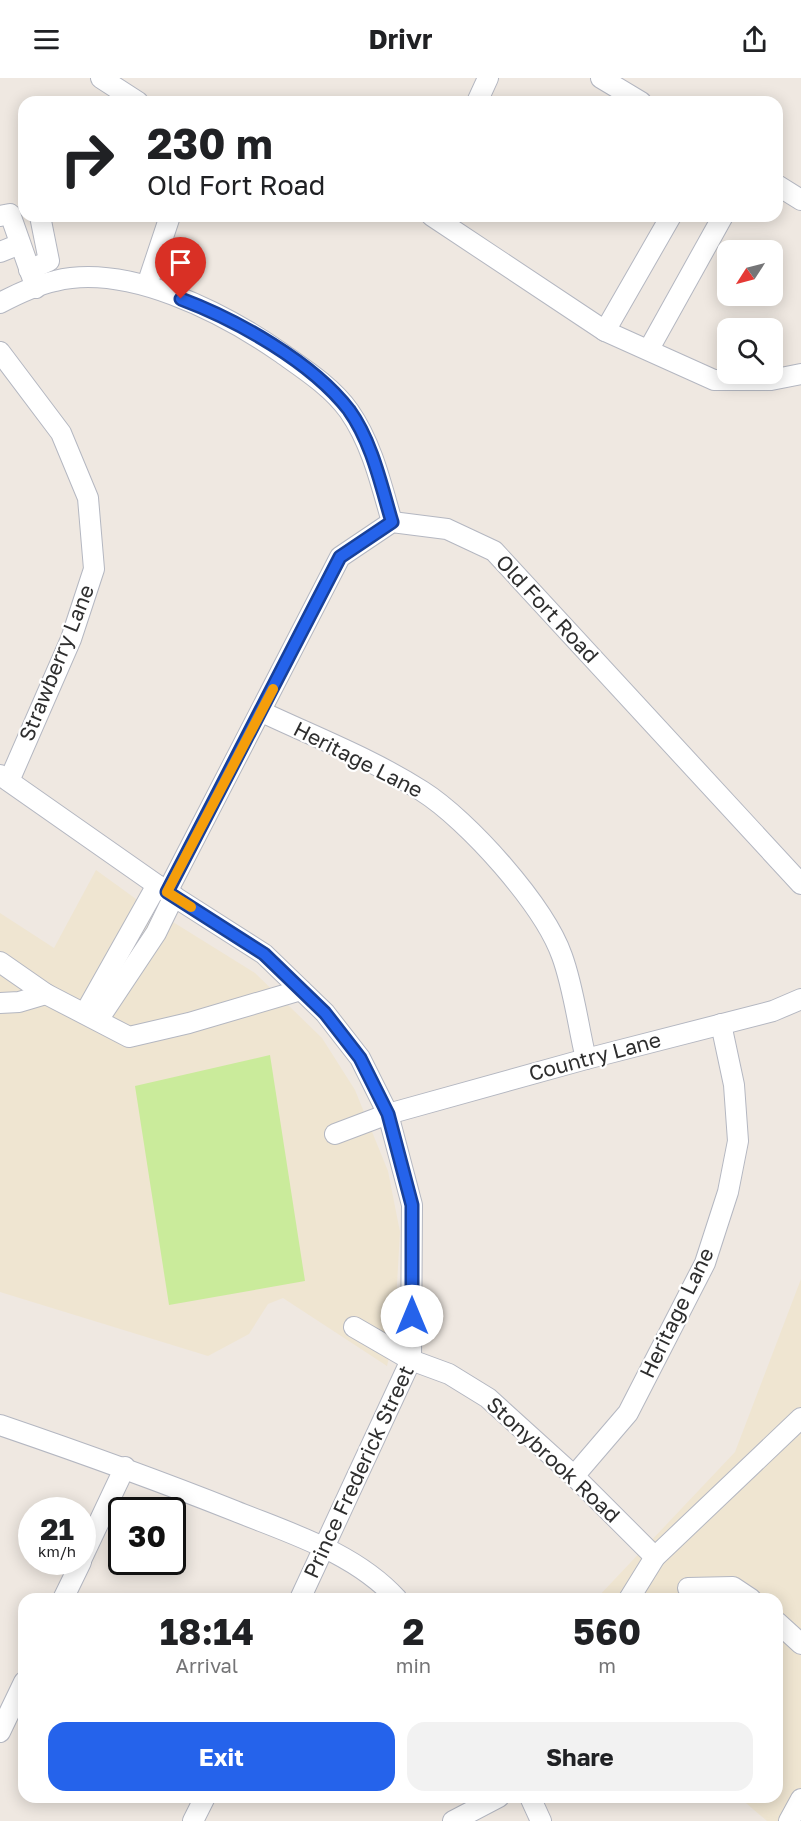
<!DOCTYPE html>
<html lang="en">
<head>
<meta charset="utf-8">
<style>
  body { margin:0; font-family:"Golos Text",sans-serif; background:#f2f2f2; color:#202124; height:100vh; display:flex; flex-direction:column; font-size:22px; white-space:nowrap }
  * { box-sizing:border-box; margin:0 }
  p { font-size:20px; color:#757577 }
  .icon { flex:none; width:33px; height:33px; fill:none; stroke:currentColor; stroke-width:2; stroke-linecap:round; stroke-linejoin:round }
  .map { position:relative; flex:1; overflow:hidden }
  .sheet { position:absolute; left:18px; top:1515px; width:765px; height:210px; display:flex; flex-direction:column; background:#fff; border-radius:18px; box-shadow:0 3px 15px #0003 }
  .sheet>* { flex:none }
  .banner { position:absolute; left:18px; top:18px; width:765px; height:126px; border-radius:18px; box-shadow:0 3px 15px #0003; background:#fff; color:#202124; overflow:hidden }
  .needle { width:39px; rotate:234deg }
  .tools { position:absolute; left:717px; top:162px; display:grid; gap:12px }
  .tools a { display:grid; place-items:center; width:66px; height:66px; border-radius:12px; background:#fff; box-shadow:0 3px 15px #0003; font-size:30px }
  .speed { position:absolute; left:18px; top:1419px; display:flex; gap:12px; font-size:30px; font-weight:700; text-align:center }
  .speed>* { display:grid; place-content:center; width:78px; height:78px; border-radius:50%; background:#fff; box-shadow:0 3px 15px #0003; line-height:1 }
  .speed small { font-size:15px; font-weight:400 }
  .speed .limit { border:3px solid #111; border-radius:9px; background:#fff; color:#111 }
  .pin { position:absolute; display:grid; place-items:center; width:51px; height:51px; color:#fff; margin:-62px -26px; border-radius:50% 50% 50% 0; rotate:-45deg; box-shadow:0 0 6px #0007 }
  .pin .icon { rotate:45deg }
  .me { position:absolute; width:66px; margin:-33px; rotate:0deg; stroke-linejoin:round; filter:drop-shadow(0 0 4px #0008) }
  .turn { display:flex; align-items:center; gap:21px; height:126px; padding:0 30px; font-size:27px }
  .turn .icon { width:78px; height:78px; stroke-width:2.5 }
  .turn b { display:block; font-size:42px; line-height:51px }
  .eta { display:flex; justify-content:space-evenly; align-items:center; height:102px; text-align:center }
  .eta b { font-size:36px; font-weight:700; line-height:42px }
  .button { display:flex; gap:12px; margin-top:auto; padding:12px 30px }
  .button a { flex:1; height:69px; border-radius:18px; background:#2563eb; color:#fff; font-size:24px; font-weight:700; line-height:69px; text-align:center }
  .button a+a { background:#f2f2f2; color:#202124 }
  header { display:flex; justify-content:space-between; align-items:center; height:78px; padding:0 30px; background:#fff; font-size:27px; font-weight:700 }
  .map>svg:first-child { display:block }
  .education { fill:#efe5d1 }
  .pitch { fill:#caeb9b }
  .lines { fill:none; stroke-linecap:round; stroke-linejoin:round }
  .minor-casing { stroke:#b4b7c1; stroke-width:22 }
  .minor { stroke:#fff; stroke-width:20 }
  .route-casing { stroke:#184099; stroke-width:15 }
  .route { stroke:#2563eb; stroke-width:10 }
  .slow { stroke:#f59e0b; stroke-width:10 }
  .labels { text-anchor:middle; stroke-width:4.5; stroke-linejoin:round; paint-order:stroke }
  .street-label { font-size:21px; fill:#2e2e2e; stroke:#fff }
</style>
</head>
<body>
<header><svg class="icon" aria-label="menu" viewBox="0 0 24 24"><path d="M4 6h16M4 12h16M4 18h16"/></svg>Drivr<svg class="icon" aria-label="share" viewBox="0 0 24 24"><path d="M12 15V3M7 8l5-5 5 5M5 13v7h14v-7"/></svg></header>
<div class="map">
<svg width="801" height="1743" viewBox="0 0 801 1743">
  <rect width="100%" height="100%" fill="#efe8e1"/>
  <g class="education">
    <path d="M96,792L136,821L255,895L322,960L355,1012L388,1093L400,1154L394,1258L387,1288L283,1220L268,1226L249,1256L208,1278L0,1214V835L54,870Z"/>
    <path d="M801,1201V1743H767L739,1719H777V1521H596L735,1374Z"/>
  </g>
  <path class="pitch" d="M270,977L305,1203L169,1227L135,1008Z"/>
  <g class="lines">
    <defs>
      <g id="minor">
        <path d="M101,0L138,24"/>
        <path d="M601,0L641,24"/>
        <path d="M477,24L488,0"/>
        <path d="M777,107L801,122"/>
        <path d="M0,138L10,136L36,210"/>
        <path d="M432,138L605,253L671,138"/>
        <path d="M0,174L20,166"/>
        <path d="M29,192L49,183L40,138"/>
        <path d="M147,207L170,138"/>
        <path d="M0,225C17,216 36,207 55,203C127,185 222,234 280,274C304,291 332,309 349,333C372,366 381,406 392,444"/>
        <path d="M605,253L714,302H771L801,296"/>
        <path d="M649,271L723,138"/>
        <path d="M0,274L61,355L88,420L94,491L71,561L9,703"/>
        <path d="M262,634C315,659 372,681 422,713C468,742 544,827 562,878C574,911 578,948 586,981"/>
        <path d="M0,697L167,814L264,876L325,935L360,980L388,1036L412,1127L411,1282L300,1521"/>
        <path d="M167,814L340,479L392,444L447,451L494,473L801,806"/>
        <path d="M0,884L46,916L129,959L189,945L301,912"/>
        <path d="M0,925L19,924L46,916"/>
        <path d="M85,935L157,807"/>
        <path d="M98,942L156,855L174,818"/>
        <path d="M335,1056L388,1036L586,981L773,933L801,921"/>
        <path d="M354,1249L411,1282L449,1296L488,1320L574,1398L655,1479"/>
        <path d="M0,1347C79,1374 157,1402 235,1433C292,1456 355,1475 397,1521"/>
        <path d="M574,1398L628,1335L705,1185L728,1114L738,1063L734,1007L721,946"/>
        <path d="M82,1480L125,1389"/>
        <path d="M688,1510L733,1509L751,1521"/>
        <path d="M63,1521L81,1484"/>
        <path d="M629,1521L655,1479L801,1340"/>
        <path d="M777,1544L801,1566"/>
        <path d="M0,1654L24,1604"/>
        <path d="M530,1719L541,1743"/>
        <path d="M193,1743L205,1719"/>
        <path d="M453,1743L499,1719"/>
        <path d="M789,1743L801,1721"/>
      </g>
    </defs>
    <use href="#minor" class="minor-casing"/>
    <use href="#minor" class="minor"/>
  </g>
  <g class="lines">
    <defs>
      <path id="route" d="M181,221C237,242 312,284 349,332C372,364 381,407 392,444L340,479L167,814L264,876L325,935L360,980L388,1036L412,1127V1238"/>
    </defs>
    <use href="#route" class="route-casing"/>
    <use href="#route" class="route"/>
    <path class="slow" d="M191,829L167,814L273,611"/>
  </g>
  <g class="labels">
    <g class="street-label">
      <text transform="translate(547 531) rotate(47)" y="7">Old Fort Road</text>
      <text transform="translate(57 585) rotate(-68)" y="7">Strawberry Lane</text>
      <text transform="translate(358 682) rotate(27)" y="7">Heritage Lane</text>
      <text transform="translate(595 979) rotate(-15)" y="7">Country Lane</text>
      <text transform="translate(677 1235) rotate(-64)" y="7">Heritage Lane</text>
      <text transform="translate(553 1382) rotate(43)" y="7">Stonybrook Road</text>
      <text transform="translate(359 1394) rotate(-65)" y="7">Prince Frederick Street</text>
    </g>
  </g>
</svg>
<div class="tools">
<a><svg class="needle" viewBox="-14 -14 28 28"><path d="M0-13l5 13h-10z" fill="#e53935"/><path d="M0 13l5-13h-10z" fill="#757577"/></svg></a>
<a><svg class="icon" aria-label="search" viewBox="0 0 24 24"><circle cx="10" cy="10" r="6"/><path d="M15 15l6 6"/></svg></a>
</div>
<div class="speed"><div>21<small>km/h</small></div><div class="limit">30</div></div>
<div class="pin" style="left:181px;top:221px;background:#d93025"><svg class="icon" aria-label="arrive" viewBox="0 0 24 24"><path d="M6 21V4h12l-3 4 3 4H6"/></svg></div>
<svg class="me" style="left:412px;top:1238px" viewBox="-20 -20 40 40"><circle r="19" fill="#fff"/><path d="M0-13L10 11 0 6-10 11z" fill="#2563eb"/></svg>
<div class="banner">
<div class="turn"><svg class="icon" aria-label="right" viewBox="0 0 24 24"><path d="M7 20v-9h11M14 6l5 5-5 5"/></svg><div><b>230 m</b>Old Fort Road</div></div>
</div>
<section class="sheet">
<div class="eta">
<div><b>18:14</b><p>Arrival</p></div>
<div><b>2</b><p>min</p></div>
<div><b>560</b><p>m</p></div>
</div>
<div class="button"><a>Exit</a><a>Share</a></div>
</section>
</div>
</body>
</html>
